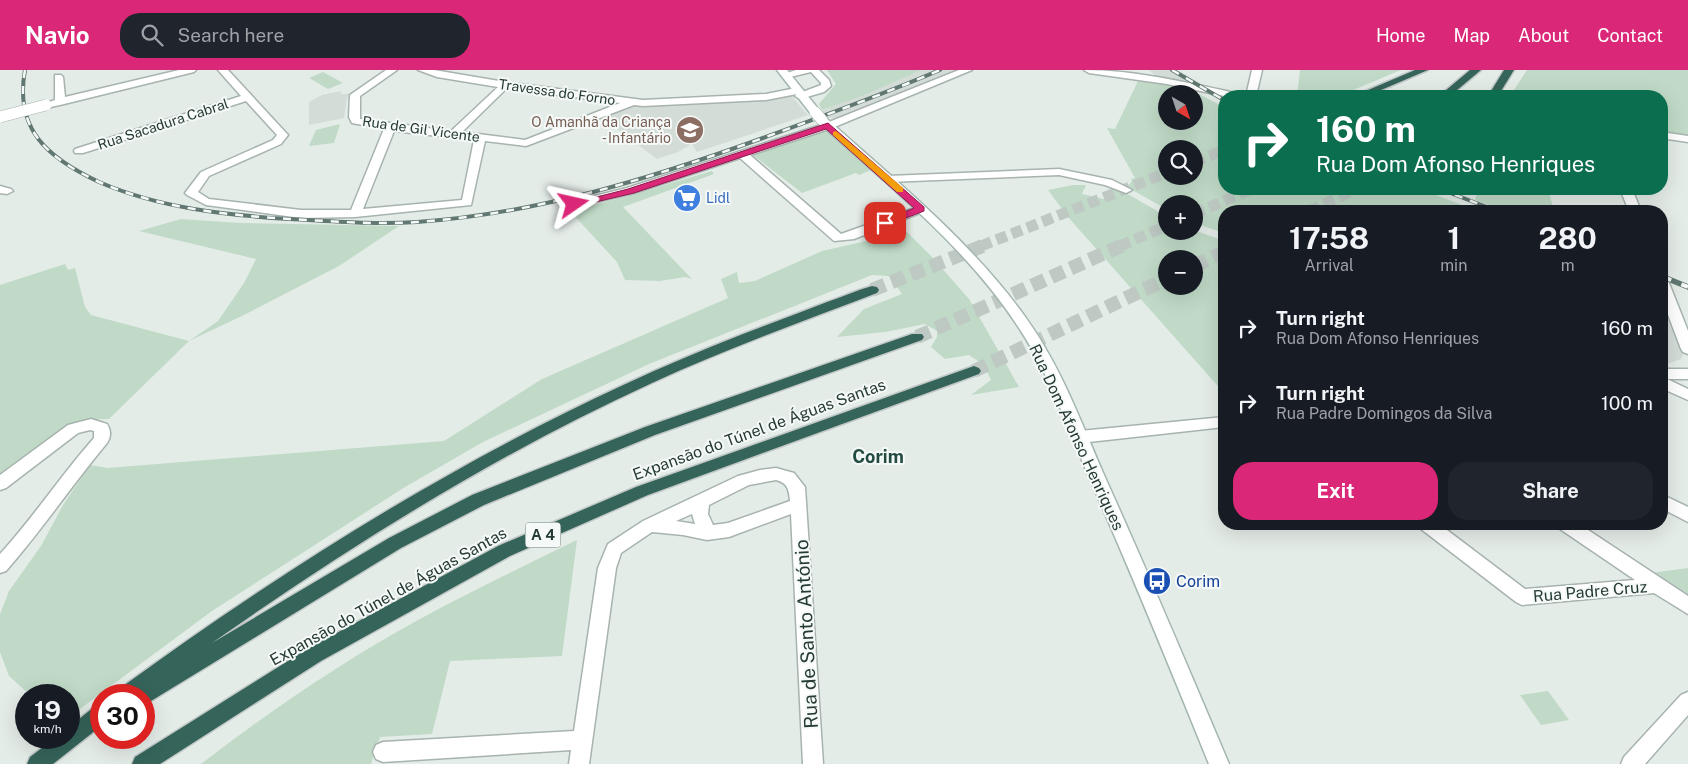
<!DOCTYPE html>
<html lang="en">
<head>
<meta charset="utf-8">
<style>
  body { margin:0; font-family:"Public Sans",sans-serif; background:#20242c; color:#f1f3f6; height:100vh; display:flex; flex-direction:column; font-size:19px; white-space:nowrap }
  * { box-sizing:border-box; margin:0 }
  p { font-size:16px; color:#9ea1a6 }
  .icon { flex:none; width:28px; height:28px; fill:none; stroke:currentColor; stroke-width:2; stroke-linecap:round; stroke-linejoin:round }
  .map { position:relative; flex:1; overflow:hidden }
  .drawer { position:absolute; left:1218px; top:135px; width:450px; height:325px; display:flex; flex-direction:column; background:#171b24; border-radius:20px; box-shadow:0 5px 20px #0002 }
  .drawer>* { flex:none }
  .top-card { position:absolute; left:1218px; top:20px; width:450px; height:105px; border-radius:20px; box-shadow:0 5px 20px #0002; background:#0b6e4f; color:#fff; overflow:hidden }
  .needle { width:32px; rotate:141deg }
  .tools { position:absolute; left:1158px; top:15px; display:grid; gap:10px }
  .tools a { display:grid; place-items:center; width:45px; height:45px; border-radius:50%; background:#171b24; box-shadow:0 5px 20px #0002; font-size:25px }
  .speed { position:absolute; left:15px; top:614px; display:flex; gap:10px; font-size:25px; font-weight:700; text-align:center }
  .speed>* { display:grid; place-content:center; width:65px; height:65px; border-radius:50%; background:#171b24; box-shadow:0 5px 20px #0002; line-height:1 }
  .speed small { font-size:12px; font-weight:400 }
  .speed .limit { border:8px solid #d22; background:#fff; color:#111 }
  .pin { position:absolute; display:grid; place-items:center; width:42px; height:42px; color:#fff; margin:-21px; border-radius:10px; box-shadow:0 2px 8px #0006 }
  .me { position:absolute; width:55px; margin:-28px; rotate:79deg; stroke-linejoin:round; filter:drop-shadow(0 0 4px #0008) }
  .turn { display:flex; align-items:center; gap:18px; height:105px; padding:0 15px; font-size:22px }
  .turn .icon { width:65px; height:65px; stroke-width:2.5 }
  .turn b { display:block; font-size:35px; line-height:42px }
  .eta { display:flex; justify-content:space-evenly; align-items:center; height:85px; text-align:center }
  .eta b { font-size:30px; font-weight:700; line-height:35px }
  .action { display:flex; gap:10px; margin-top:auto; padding:10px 15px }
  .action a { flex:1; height:58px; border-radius:20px; background:#db2777; color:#fff; font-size:20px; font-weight:700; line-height:58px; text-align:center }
  .action a+a { background:#20242c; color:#f1f3f6 }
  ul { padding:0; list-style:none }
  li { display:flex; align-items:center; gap:15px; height:75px; padding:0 15px }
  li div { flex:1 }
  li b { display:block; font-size:19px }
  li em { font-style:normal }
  header { display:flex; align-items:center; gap:30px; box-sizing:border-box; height:70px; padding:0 25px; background:#db2777; color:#fff }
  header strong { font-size:24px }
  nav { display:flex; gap:28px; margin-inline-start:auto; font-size:18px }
  .search { width:350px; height:45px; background:#20242c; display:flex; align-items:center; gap:12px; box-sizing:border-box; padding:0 18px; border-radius:20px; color:#9ea1a6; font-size:19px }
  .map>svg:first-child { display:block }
  .built { fill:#d3dcd7 }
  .green { fill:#c0dac7; fill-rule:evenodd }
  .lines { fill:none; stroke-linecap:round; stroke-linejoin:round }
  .highway-tunnel-far1 { stroke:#bec9c4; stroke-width:11; stroke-dasharray:11 5.5; stroke-linecap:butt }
  .highway-tunnel { stroke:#bec9c4; stroke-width:14; stroke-dasharray:14 7; stroke-linecap:butt }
  .street-casing { stroke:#a7b3af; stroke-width:3 }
  .secondary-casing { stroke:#a4b6b0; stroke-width:3 }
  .highway-casing { stroke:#c2c8c6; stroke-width:3 }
  .street { fill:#fff; fill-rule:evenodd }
  .secondary { fill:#fff; fill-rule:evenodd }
  .highway { fill:#35645a; fill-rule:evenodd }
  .rail-far1-casing { stroke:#617771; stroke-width:4 }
  .rail-casing { stroke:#617771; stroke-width:5.5 }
  .rail-far1 { stroke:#f5f9f7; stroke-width:2.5; stroke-dasharray:8; stroke-linecap:butt }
  .rail { stroke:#f5f9f7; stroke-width:4; stroke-dasharray:11; stroke-linecap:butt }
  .street-bridge-casing { stroke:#a7b3af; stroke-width:12; stroke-linecap:butt }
  .secondary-bridge-casing { stroke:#a4b6b0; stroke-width:12; stroke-linecap:butt }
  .street-bridge { stroke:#fff; stroke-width:11 }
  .secondary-bridge { stroke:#fff; stroke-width:11 }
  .route { fill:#db2777; stroke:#8e194d }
  .slow { fill:#f59e0b }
  .labels { text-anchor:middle; stroke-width:4; stroke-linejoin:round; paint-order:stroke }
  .far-street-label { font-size:14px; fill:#263b35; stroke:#f5f9f7 }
  .far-education-label { font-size:14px; fill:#785e54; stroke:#f5f9f7; text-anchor:end }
  .far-shop-label { font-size:14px; fill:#366cbe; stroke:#f5f9f7; text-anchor:start }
  .shield { fill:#f5f9f7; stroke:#64746f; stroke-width:1 }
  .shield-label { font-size:15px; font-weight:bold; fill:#263b35 }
  .street-label { font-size:16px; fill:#263b35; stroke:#f5f9f7 }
  .transit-label { font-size:16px; fill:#164399; stroke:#f5f9f7; text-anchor:start }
  .neighbourhood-label { font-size:18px; font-weight:bold; fill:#244b41; stroke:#f5f9f7 }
  .near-street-label { font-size:19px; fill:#263b35; stroke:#f5f9f7 }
</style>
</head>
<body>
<header>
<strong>Navio</strong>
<div class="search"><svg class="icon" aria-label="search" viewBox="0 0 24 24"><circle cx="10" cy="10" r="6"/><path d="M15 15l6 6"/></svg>Search here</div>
<nav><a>Home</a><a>Map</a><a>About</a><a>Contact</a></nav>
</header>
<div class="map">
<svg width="1688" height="694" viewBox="0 0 1688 694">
  <rect width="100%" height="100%" fill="#e4ece8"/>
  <g class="built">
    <path d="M921,0H959L836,48H827L821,41Z"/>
    <path d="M1149,0H1178L1203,16L1153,6L1155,5Z"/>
    <path d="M341,21V24H350L347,28L344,48L309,55V32L322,25Z"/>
    <path d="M790,24L808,45L697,82L692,74L678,82L657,89L601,47L635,35Z"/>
    <path d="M1661,232L1683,284L1681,289L1670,293L1661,294Z"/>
  </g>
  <g class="green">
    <path d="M827,0H921L862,26L822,40L819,34L836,14Z"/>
    <path d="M1300,0H1401L1339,26H1297Z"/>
    <path d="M1527,0H1688V65L1661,63V26H1510Z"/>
    <path d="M323,2L343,13L328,19L309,8Z"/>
    <path d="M1138,11L1187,18L1224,37V119H1421L1477,141H1336L1322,139L1311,141H1224V163L1194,153V134H1166V139L1127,117L1132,111L1131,109L1135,108L1107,58L1115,59ZM1166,24H1194V51H1166ZM1166,79H1194V106H1166Z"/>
    <path d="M340,54L334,73L309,76L316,60Z"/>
    <path d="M825,60L871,100L859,105L856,103L802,123L753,85Z"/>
    <path d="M712,101L714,104L623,137L692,209L685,207L660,211L625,210L617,192L570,141L628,126Z"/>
    <path d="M1073,115H1086L1082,124L1108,130L1113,118L1119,119L1166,146V161L1194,160L1224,171V323L1068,147L1048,120ZM1166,189H1194V216H1166Z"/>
    <path d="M1512,119H1548L1554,141H1505L1475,130L1478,121H1496Z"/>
    <path d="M181,149L240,153L399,156L339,196L246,244L189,271L109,349L80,350L77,355L66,356L0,404V215L65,194L68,200L75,198L85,237L91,245L189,271L218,251L244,213L256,189L139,161Z"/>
    <path d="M903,158L932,187L969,229L1019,317L971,325L991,310L984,295L969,285L945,289L931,277L937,267V261L925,254L885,262L837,267L864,239L902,224L889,206L872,205L649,294L483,372L405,417L212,541L69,647V625H30L9,606L0,582V544L9,521L41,476L63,435L90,395L108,398L444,371L542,309L728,228L721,209L737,202L739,213L755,211L822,181L871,170Z"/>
    <path d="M577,470L562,586L450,591L432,664L380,667L371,694H201C270,641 343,591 420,549C471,521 524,496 577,470Z"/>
    <path d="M1688,498V527L1651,503Z"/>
    <path d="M1548,621L1569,650L1541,655L1520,625Z"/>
  </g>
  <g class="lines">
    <g class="highway-tunnel-far1">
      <path d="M1194,92L1224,80"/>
      <path d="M1309,141L1357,119"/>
      <path d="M1194,144L1251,119"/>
      <path d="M981,176L1166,103"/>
      <path d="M1120,176L1166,156"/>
    </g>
    <g class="highway-tunnel">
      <path d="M1194,196L1224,182"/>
      <path d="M872,220L985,175"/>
      <path d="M917,267L1123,175"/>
      <path d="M974,301L1166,209"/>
    </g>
    <defs>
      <g id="street">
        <path d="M179,0H196L194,2L60,35L46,38L41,35L55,30V5H61L63,7L65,27Z"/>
        <path d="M218,0H228L288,65L281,74L209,106L198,122L209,129L301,140H351L384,59L352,53L349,47L350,25L386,0H397L360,26V49L451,61L498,17L437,7L418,0H434L505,12L643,30L766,24L796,18L799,19L800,23L821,15V13L811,2L786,8L781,5L796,0H819L829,10L831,16L824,22L800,29L795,26L797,24L766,30L643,36L634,35L526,76L485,71L471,135L355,147L301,148L206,135L187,125L185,123L201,102L273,70L277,65L246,31L83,83H75L74,81L75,79L241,26ZM507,18L620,33L525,70L462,62ZM394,61L474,70L462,130L363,139Z"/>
        <path d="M959,0H972L832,58L750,85L841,164L917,137L921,135L927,139L925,141L854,169L834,171L740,88L634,123L574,137L568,134L570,132L627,118L824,54Z"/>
        <path d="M1084,0C1135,0 1185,12 1235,23L1240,26H1224L1167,14L1089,3Z"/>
        <path d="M1252,0H1262L1256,26H1246Z"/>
        <path d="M1661,62L1688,66V72L1661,68Z"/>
        <path d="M1059,99L1112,110L1132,120L1126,123L1105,115L1059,105L888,112L882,109L888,106Z"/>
        <path d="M0,116L11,119L13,121L7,124L0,123Z"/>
        <path d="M1620,119H1632L1641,141H1629Z"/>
        <path d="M1661,204L1667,208L1688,261V284L1683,282L1681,279L1661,226Z"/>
        <path d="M1661,299H1688V309H1667L1688,319V330L1661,318Z"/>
        <path d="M1224,347V357L1080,373L1075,371L1072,367L1075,363L1080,361Z"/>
        <path d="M91,349L107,354C111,360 111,367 107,373C72,415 42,460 6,501L0,503V484C34,447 61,405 94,368V361L90,360L78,363L6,418L0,420V405L68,355Z"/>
        <path d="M776,398L794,403L805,417L823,694H803L791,444L729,467L707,470L683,465L652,462L621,483L616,498L589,694H569L571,680L383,692L376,689L373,682L376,675L383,672L574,661L598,498L608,474L643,451L738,406L760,400ZM776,410C788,413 789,420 790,431L728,453L713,455L708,444L709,435L749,415ZM692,444L695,454L676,451Z"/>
        <path d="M1661,424L1688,437V452L1661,438Z"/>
        <path d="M1419,454H1439L1525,519L1635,510L1560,459L1558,454H1579L1688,526V544L1654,523L1522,535L1516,532L1421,459Z"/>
        <path d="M1688,622V645L1645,694H1621L1624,687L1681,625Z"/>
      </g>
      <g id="secondary">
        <path d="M777,0H787L819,40V44H811Z"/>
        <path d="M822,47L826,48C896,111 971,171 1026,248C1060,295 1081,352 1104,405C1147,500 1188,597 1229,694H1209C1170,598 1131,502 1089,407C1067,355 1048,301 1017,255C965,176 888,115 818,52L817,50L818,48Z"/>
      </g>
      <g id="highway">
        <path d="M1415,0H1428L1367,26H1354Z"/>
        <path d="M1470,0H1481L1450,26H1439Z"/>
        <path d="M1504,0H1514L1498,26H1488Z"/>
        <path d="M872,216L877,217L879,220L877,223C801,252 725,279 652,313C497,384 351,475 212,573L389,468L472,425L645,357L912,264H922L924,267L922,270L655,365L484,435L401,478L151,631L144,634V625H116L119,619C313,478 519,351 743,264C771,253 799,243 827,232C842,227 857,220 872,216Z"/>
        <path d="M974,296L979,298L981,301L979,304L648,425L510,486L321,591L160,694H132L135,687L307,579L498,476L636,417Z"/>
        <path d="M101,635V656L53,694H27L30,687L55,668H69V657L94,637Z"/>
      </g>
    </defs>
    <use href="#street" class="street-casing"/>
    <use href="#secondary" class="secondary-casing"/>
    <use href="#highway" class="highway-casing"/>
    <use href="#street" class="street"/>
    <use href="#secondary" class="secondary"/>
    <use href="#highway" class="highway"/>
    <defs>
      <g id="rail-far1">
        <path d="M25,0C14,60 48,88 99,112C159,138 225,145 289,149C331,151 374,155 417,152C536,144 652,108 763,68C823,46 882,25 940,0"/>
        <path d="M1172,0L1224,30"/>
        <path d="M1440,119L1497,141"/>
      </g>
      <path id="rail" d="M1661,206L1688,217"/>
    </defs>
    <use href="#rail-far1" class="rail-far1-casing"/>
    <use href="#rail" class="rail-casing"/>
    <use href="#rail-far1" class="rail-far1"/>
    <use href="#rail" class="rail"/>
    <defs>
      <path id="street-bridge" d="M0,47L46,35"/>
      <path id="secondary-bridge" d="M815,42L822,50"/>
    </defs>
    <use href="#street-bridge" class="street-bridge-casing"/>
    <use href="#secondary-bridge" class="secondary-bridge-casing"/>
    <use href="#street-bridge" class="street-bridge"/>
    <use href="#secondary-bridge" class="secondary-bridge"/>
  </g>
  <path class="route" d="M828,53L924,137V141L888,155H882V151L914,138L826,59L634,123L574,137L569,134L628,119Z"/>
  <path class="slow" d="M836,61L903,118V122H897L833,65V62Z"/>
  <defs>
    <symbol id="school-disc" viewBox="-11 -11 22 22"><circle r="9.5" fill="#8d6e63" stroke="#f5f9f7"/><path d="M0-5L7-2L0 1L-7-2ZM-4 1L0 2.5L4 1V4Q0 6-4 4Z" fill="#fff"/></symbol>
    <symbol id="supermarket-disc" viewBox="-11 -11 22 22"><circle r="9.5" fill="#3f7fe0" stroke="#f5f9f7"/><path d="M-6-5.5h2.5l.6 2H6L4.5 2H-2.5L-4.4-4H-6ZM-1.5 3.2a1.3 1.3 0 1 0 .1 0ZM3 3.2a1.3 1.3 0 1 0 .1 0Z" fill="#fff"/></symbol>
    <symbol id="bus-disc" viewBox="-11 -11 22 22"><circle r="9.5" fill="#1a4fb4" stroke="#f5f9f7"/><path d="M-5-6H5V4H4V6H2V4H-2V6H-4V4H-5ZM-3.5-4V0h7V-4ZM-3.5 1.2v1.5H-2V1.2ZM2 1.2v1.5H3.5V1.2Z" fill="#fff"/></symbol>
  </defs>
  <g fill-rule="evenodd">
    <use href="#school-disc" x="674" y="44" width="32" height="32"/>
    <use href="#supermarket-disc" x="671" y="112" width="32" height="32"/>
    <use href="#bus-disc" x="1141" y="495" width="32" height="32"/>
  </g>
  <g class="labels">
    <g class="far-street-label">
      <text transform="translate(557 22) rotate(8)" y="5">Travessa do Forno</text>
      <text transform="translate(163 54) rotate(-18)" y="5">Rua Sacadura Cabral</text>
      <text transform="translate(421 59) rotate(8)" y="5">Rua de Gil Vicente</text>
    </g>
    <g class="far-education-label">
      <text x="671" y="57">O Amanhã da Criança<tspan x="671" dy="16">- Infantário</tspan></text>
    </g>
    <g class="far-shop-label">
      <text x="706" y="133">Lidl</text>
    </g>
    <rect class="shield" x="525.5" y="452.5" width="35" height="25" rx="4"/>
    <g class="shield-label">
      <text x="543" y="470">A 4</text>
    </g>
    <g class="street-label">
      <text transform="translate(759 359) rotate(-20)" y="6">Expansão do Túnel de Águas Santas</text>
      <text transform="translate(1077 367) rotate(65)" y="6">Rua Dom Afonso Henriques</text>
      <text transform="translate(1590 521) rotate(-5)" y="6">Rua Padre Cruz</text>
      <text transform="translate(388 526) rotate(-29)" y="6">Expansão do Túnel de Águas Santas</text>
    </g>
    <g class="transit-label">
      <text x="1176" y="517">Corim</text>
    </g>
    <g class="neighbourhood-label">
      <text x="878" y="393">Corim</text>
    </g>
    <g class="near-street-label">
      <text transform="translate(806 564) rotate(-93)" y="7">Rua de Santo António</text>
    </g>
  </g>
</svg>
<div class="tools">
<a><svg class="needle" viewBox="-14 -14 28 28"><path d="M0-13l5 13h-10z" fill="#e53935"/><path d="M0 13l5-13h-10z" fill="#9ea1a6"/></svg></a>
<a><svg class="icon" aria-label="search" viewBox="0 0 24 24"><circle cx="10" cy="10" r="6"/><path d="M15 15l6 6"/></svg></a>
<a>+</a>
<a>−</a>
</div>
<div class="speed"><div>19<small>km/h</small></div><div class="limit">30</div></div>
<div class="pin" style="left:885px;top:153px;background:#d93025"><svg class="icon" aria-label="arrive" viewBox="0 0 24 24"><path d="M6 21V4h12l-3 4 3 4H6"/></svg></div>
<svg class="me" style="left:574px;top:134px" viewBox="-20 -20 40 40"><path d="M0-17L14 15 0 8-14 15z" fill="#db2777" stroke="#fff" stroke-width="4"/></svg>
<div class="top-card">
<div class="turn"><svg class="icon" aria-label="right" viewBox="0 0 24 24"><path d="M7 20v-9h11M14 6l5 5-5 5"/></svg><div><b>160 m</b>Rua Dom Afonso Henriques</div></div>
</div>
<section class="drawer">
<div class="eta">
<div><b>17:58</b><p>Arrival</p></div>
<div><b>1</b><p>min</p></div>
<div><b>280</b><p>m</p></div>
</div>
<ul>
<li><svg class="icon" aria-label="right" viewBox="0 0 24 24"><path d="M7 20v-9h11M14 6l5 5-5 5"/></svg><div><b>Turn right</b><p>Rua Dom Afonso Henriques</p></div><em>160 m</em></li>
<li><svg class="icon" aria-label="right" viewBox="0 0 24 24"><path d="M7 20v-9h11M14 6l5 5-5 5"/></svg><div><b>Turn right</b><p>Rua Padre Domingos da Silva</p></div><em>100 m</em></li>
</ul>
<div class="action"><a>Exit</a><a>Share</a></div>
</section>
</div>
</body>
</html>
